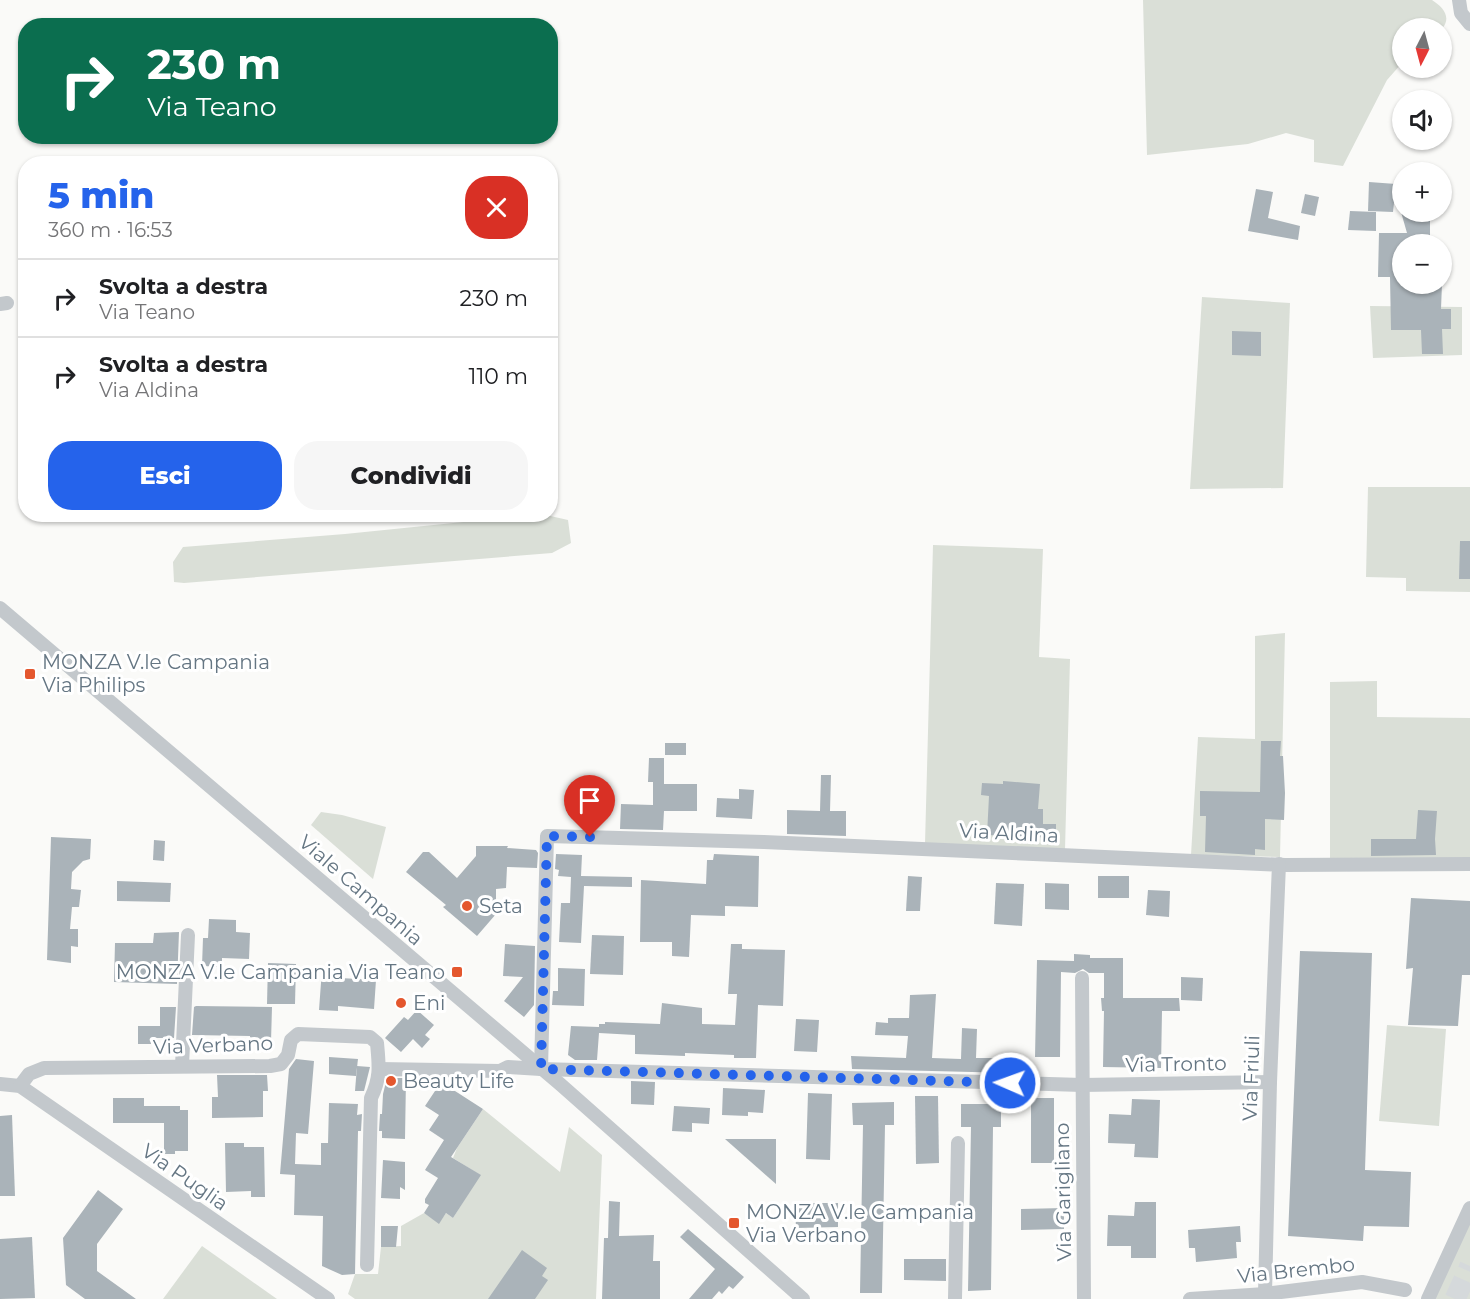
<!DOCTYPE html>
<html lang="it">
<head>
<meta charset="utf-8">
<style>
  body { margin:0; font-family:Montserrat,sans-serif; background:#f6f6f6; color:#202124; height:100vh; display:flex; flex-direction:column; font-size:22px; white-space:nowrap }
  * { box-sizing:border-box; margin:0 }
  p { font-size:20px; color:#757577 }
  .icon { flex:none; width:33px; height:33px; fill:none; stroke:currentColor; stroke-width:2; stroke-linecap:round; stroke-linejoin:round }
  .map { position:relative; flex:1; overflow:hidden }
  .details { position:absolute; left:18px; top:156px; width:540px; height:366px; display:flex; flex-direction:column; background:#fff; border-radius:24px; box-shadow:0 2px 4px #0004 }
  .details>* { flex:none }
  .guide { position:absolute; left:18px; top:18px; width:540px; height:126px; border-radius:24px; box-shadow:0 2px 4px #0004; background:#0b6e4f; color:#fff; overflow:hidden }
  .needle { width:39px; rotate:186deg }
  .tools { position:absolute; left:1392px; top:18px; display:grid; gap:12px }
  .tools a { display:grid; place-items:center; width:60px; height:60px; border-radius:50%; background:#fff; box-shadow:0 2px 4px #0004; font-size:30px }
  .pin { position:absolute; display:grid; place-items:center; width:51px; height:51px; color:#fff; margin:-62px -26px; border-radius:50% 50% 50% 0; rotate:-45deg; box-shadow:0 0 6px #0007 }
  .pin .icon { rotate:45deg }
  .me { position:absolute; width:66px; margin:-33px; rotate:272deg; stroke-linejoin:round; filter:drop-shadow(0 0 4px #0008) }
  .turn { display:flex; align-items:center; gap:21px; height:126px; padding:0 30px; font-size:27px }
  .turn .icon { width:78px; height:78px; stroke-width:2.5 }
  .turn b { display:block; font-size:42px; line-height:51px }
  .round { display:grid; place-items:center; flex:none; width:63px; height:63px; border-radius:24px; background:#f6f6f6 }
  .summary { display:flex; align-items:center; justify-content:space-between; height:102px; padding:0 30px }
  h1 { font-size:36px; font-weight:800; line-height:45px; color:#2563eb }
  .primary-button { display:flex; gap:12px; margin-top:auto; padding:12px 30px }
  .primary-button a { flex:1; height:69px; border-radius:24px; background:#2563eb; color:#fff; font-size:24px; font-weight:800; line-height:69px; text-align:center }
  .primary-button a+a { background:#f6f6f6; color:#202124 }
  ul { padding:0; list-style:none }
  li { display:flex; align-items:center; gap:18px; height:78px; padding:0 30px; border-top:2px solid #e0e0e0 }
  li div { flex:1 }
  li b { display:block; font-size:22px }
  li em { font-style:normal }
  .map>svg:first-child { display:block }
  .green { fill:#dadfd7 }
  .building { fill:#aab3b9 }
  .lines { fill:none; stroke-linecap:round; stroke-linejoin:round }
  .highway-tunnel { stroke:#d5d9db; stroke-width:21; stroke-dasharray:21 10; stroke-linecap:butt }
  .minor { stroke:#c3c8cc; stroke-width:14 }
  .route { stroke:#2563eb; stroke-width:10; stroke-dasharray:0 18 }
  .poi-dot { fill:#e4572e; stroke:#fff; stroke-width:2 }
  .labels { text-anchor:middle; stroke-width:6; stroke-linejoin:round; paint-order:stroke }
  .poi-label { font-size:20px; fill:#657683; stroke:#fff; text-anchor:start }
  .street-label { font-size:20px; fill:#657683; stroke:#fff }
</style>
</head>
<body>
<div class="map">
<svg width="1470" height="1299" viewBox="0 0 1470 1299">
  <rect width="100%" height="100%" fill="#fafaf8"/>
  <g class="green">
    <path d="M1143,0H1432C1443,7 1452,17 1442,29L1402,28V63L1387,80L1343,166L1314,162V140L1286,133L1248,144L1147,155Z"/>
    <path d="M1202,297L1290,303L1283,488L1190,489Z"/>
    <path d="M1370,306L1462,307V355L1373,358Z"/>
    <path d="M1368,487H1470V592L1406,591V578L1366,577Z"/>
    <path d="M533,515H546L568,520L571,543L552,553L184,583L174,582L173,562L183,547L345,534Z"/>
    <path d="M933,545L1043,549L1039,657L1070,659L1065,850L925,844Z"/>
    <path d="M1285,633L1280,857L1191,855L1198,737L1255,739V636Z"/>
    <path d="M1377,681V717L1470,718V859L1330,858V682Z"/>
    <path d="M321,812L342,815L386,827L373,879L311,825Z"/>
    <path d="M1387,1025L1446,1029L1439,1126L1379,1121Z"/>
    <path d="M483,1109L560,1172L569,1127L602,1155L596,1299H355L348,1294L355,1274H378L381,1247L401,1246V1226L424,1213L439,1223L446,1213L453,1218L480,1175L453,1158L457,1148Z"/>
    <path d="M1470,1222V1299H1434Z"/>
    <path d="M202,1246L277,1299H163Z"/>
  </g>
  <g class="building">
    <path d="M1369,182L1396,184L1393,212L1368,211Z"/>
    <path d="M1256,189L1273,192L1268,218L1300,226L1298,240L1248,231Z"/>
    <path d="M1305,194L1319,197L1315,216L1301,213Z"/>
    <path d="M1350,211L1376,212V231L1348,230Z"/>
    <path d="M1401,212H1430V244H1402V284H1442L1441,309H1451V329H1442L1443,354H1422L1421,330H1391L1390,277H1378L1379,233H1407Z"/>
    <path d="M1232,331L1261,332V356L1232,355Z"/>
    <path d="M1460,541H1470V579H1459Z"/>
    <path d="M1261,741H1281L1280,756H1283L1285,793L1284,820L1265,819V850L1255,849V855L1205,852L1206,816H1200V791L1260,792Z"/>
    <rect x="665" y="743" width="21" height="12"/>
    <path d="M649,758H664V784H697V811H664L663,830L620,829L621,804L653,805V782H648Z"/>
    <path d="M821,775H831L830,811H846V836L787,834V810L820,811Z"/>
    <path d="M1003,781L1040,784L1038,809H1043V824H1056V838L987,835L989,796L981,795L982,783L1003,784Z"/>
    <path d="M739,789L754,790L752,819L716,817L717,798L739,799Z"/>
    <path d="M1418,810L1437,811L1435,839L1436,855L1371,856V839H1416Z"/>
    <path d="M51,837L91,839L90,859L83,861L72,872L71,889L81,890L79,907H72L70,929H78V947L71,946V963L47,960Z"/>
    <path d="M154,840L165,841L164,861L153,860Z"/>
    <path d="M476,846H508L507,848L536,850L538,853L537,868L507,867L506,888L496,889V914L477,936L443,907L446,905L406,872L423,852H429L457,878L476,856Z"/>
    <path d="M556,854L582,855L581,876L632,877V887L584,886L581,943L559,942L561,903H570L571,877L558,876L559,870L555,869Z"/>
    <path d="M714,854L759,856L758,907L725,906V916L691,915L689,957L672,956V942H640L641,880L706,884L707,860H713Z"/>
    <path d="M908,876L922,877L920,911H906Z"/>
    <rect x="1098" y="876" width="31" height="22"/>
    <path d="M117,881L171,883L170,902L117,901Z"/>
    <path d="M996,883L1024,884L1022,926L994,924Z"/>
    <path d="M1045,883L1069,884V910L1045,909Z"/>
    <path d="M1148,890L1170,891L1169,917L1146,915Z"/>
    <path d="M1411,898L1470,901V975H1462L1458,1026L1408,1025L1413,968L1406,969Z"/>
    <path d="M209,919L236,920V932L250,933L249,959L222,958V967L202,966L203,938H208Z"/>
    <path d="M179,932L177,984L114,982L115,943H153L154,933Z"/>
    <path d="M592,935L624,936L623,975L590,974Z"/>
    <path d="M505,944L535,946L534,1005L524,1017L504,1001L523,977L503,976Z"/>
    <path d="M731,944H742V949L785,950L783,1006L758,1005L756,1058H734V1055L685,1053V1056L635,1054V1035L599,1033L597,1060H575L568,1055L571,1026L599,1027V1024H605V1022L660,1024L662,1003L702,1008V1024L735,1025L737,994H728Z"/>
    <path d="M1300,951L1372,953L1365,1170L1411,1172L1409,1227L1364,1226L1363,1241L1288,1236Z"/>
    <path d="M1074,954L1090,955V958H1123V998H1179L1180,1011H1162L1161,1068L1103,1067L1104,1011H1102L1101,998H1104V973H1089L1083,969L1075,973L1061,972L1060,1057H1035L1037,960L1074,961Z"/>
    <path d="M268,963L296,964L295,1004H267Z"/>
    <path d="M558,968L585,969L584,1006L552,1005L553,991H558Z"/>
    <path d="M322,969L341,970L340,978L376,980L374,1009L338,1006V1011L319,1010Z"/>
    <path d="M1181,977L1203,978L1202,1001L1181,1000Z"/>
    <path d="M936,994L932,1058L961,1059L962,1028L977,1029L976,1058H1011L1012,1073L852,1069L851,1056L906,1058L908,1036L875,1035L876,1022L888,1023V1018H909L910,995Z"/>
    <path d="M196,1006L272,1007L271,1042L250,1041V1036L192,1035L194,1007Z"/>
    <path d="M160,1007H176L174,1038H151V1044H138V1026H160Z"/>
    <path d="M417,1010L434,1025L425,1035L430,1039L422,1048L413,1039L401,1052L385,1038L404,1017L408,1020Z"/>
    <path d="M796,1019L819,1020L817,1052L794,1051Z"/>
    <path d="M329,1057L358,1059L356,1076L329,1074Z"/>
    <path d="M296,1059L314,1061L308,1134L296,1133L295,1164L321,1165V1143H328L329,1103L358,1104L357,1115L362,1114L361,1131H358L355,1274L342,1275L322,1266L323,1216L294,1215L295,1175L280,1174L289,1069Z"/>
    <path d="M357,1066L370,1067L364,1091H355Z"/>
    <path d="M217,1075H267L268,1091H263V1117L212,1118V1097H218Z"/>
    <path d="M387,1078H406L405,1139L382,1138V1131H379L380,1114H382L383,1094Z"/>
    <path d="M631,1081L655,1082L654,1105L631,1104Z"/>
    <path d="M441,1082L483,1109L451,1157L481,1175L453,1218L446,1213L439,1224L424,1213L429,1205L425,1203V1199L438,1178L425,1170L444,1140L429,1130L439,1115L425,1106Z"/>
    <path d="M723,1088L765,1090L763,1113L748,1112V1116L722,1115Z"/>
    <path d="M808,1093L832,1094L830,1160L806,1159Z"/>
    <path d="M915,1096H938L939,1163L916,1164Z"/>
    <path d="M113,1098H144V1106H180V1110H188V1151H175V1154H164V1123H113Z"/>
    <rect x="1031" y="1098" width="23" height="65"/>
    <path d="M1132,1099L1160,1100L1158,1158L1134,1157L1135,1144L1108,1143L1109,1114L1131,1115Z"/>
    <path d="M894,1102V1125H885L882,1293H860L863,1125H853L852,1103Z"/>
    <path d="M961,1104H1001V1127H993L991,1290L968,1291L971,1127H961Z"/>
    <path d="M674,1106L710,1108L709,1124L692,1123V1132L672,1131Z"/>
    <path d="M12,1115L15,1196H0V1116Z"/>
    <path d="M725,1139H776V1184Z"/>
    <path d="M225,1143H244V1147H264L265,1197H251V1191L226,1192Z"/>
    <path d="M383,1160L405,1162V1190L400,1187V1199L381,1198Z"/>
    <path d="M98,1190L123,1209L97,1244V1271L136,1299H85L66,1285L63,1238Z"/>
    <path d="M609,1201L620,1202L619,1236L654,1235L653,1261H660V1299H602L604,1238H608Z"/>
    <path d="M1135,1202H1156V1258H1131V1246H1107L1108,1215L1134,1216Z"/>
    <path d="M795,1203H838V1227L796,1228Z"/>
    <path d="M1064,1208V1229L1021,1230V1209Z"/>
    <path d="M381,1226H398L396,1247H381Z"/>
    <path d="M1240,1226L1241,1242H1236L1237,1258L1196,1262L1195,1248H1189L1188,1230Z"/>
    <path d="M688,1229L744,1277L733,1289L729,1286L722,1294L719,1291L712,1299H689L715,1269L680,1237Z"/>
    <path d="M32,1237L35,1298L0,1299V1239Z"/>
    <path d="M522,1250L547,1268L542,1276L548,1280L535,1299H488Z"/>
    <path d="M904,1259H946V1281L904,1280Z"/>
  </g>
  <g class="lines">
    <path class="highway-tunnel" d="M1455,1299L1470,1266"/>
    <g class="minor">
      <path d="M1459,0L1461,13L1470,24"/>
      <path d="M0,304L7,303"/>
      <path d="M0,608L560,1084L803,1299"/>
      <path d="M1082,978L1084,1299"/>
      <path d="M182,1066L188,935"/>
      <path d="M379,1069L500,1071L508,1067L541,1069L1082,1085L1270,1082"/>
      <path d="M541,1069L547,836L764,842L1285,865L1470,864"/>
      <path d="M0,1084L20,1086L328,1299"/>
      <path d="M20,1086L29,1074L44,1068L270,1066L281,1064L288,1055L291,1040L298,1034L370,1037L377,1043C379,1065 381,1077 371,1098L367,1265"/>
      <path d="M1265,1294L1270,1082L1279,864"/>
      <path d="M955,1299L958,1143"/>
      <path d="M1190,1299L1265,1294L1362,1282L1405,1290"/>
      <path d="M1428,1299L1470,1208"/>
    </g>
  </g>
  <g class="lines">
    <path class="route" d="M590,837L547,836L541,1069L1010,1083"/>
  </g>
  <g class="poi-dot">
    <rect x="24" y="668" width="12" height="12" rx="3"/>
    <circle cx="467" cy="906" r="6"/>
    <rect x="451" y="966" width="12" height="12" rx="3"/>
    <circle cx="401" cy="1003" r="6"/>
    <circle cx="391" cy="1081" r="6"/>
    <rect x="728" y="1217" width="12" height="12" rx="3"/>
  </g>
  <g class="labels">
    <g class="poi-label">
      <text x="42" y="669">MONZA V.le Campania<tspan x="42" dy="23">Via Philips</tspan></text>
      <text x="479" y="913">Seta</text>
      <text x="445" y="979" text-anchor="end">MONZA V.le Campania Via Teano</text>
      <text x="413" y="1010">Eni</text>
      <text x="403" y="1088">Beauty Life</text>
      <text x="746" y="1219">MONZA V.le Campania<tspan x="746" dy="23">Via Verbano</tspan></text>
    </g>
    <g class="street-label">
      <text transform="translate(1009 833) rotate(3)" y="7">Via Aldina</text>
      <text transform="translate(361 890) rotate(41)" y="7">Viale Campania</text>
      <text transform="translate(213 1045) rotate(-2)" y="7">Via Verbano</text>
      <text transform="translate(1176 1064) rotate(-1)" y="7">Via Tronto</text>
      <text transform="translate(1251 1078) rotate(-88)" y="7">Via Friuli</text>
      <text transform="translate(185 1177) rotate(35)" y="7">Via Puglia</text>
      <text transform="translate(1063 1192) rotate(-91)" y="7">Via Garigliano</text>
      <text transform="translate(1296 1270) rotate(-6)" y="7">Via Brembo</text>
    </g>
  </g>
</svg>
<div class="tools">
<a><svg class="needle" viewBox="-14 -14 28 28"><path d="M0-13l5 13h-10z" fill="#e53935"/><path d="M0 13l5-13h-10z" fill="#757577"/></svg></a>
<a><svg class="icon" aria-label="sound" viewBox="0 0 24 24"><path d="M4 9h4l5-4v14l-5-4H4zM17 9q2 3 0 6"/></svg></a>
<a>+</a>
<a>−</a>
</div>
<div class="pin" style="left:590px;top:837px;background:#d93025"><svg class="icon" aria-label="arrive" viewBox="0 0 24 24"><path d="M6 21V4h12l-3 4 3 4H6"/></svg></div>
<svg class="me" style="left:1010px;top:1083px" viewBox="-20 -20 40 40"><circle r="17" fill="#2563eb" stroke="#fff" stroke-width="3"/><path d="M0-11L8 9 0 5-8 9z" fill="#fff"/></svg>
<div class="guide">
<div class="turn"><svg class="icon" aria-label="right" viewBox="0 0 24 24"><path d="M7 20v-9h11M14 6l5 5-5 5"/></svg><div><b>230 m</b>Via Teano</div></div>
</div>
<section class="details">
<div class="summary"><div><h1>5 min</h1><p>360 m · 16:53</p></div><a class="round" style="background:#d93025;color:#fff"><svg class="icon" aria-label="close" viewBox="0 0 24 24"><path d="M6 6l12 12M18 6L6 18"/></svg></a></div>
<ul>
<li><svg class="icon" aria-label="right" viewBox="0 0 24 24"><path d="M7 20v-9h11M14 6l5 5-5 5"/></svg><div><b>Svolta a destra</b><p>Via Teano</p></div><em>230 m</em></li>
<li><svg class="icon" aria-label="right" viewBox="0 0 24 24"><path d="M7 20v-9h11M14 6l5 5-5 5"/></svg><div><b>Svolta a destra</b><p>Via Aldina</p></div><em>110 m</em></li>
</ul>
<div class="primary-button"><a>Esci</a><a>Condividi</a></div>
</section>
</div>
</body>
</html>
